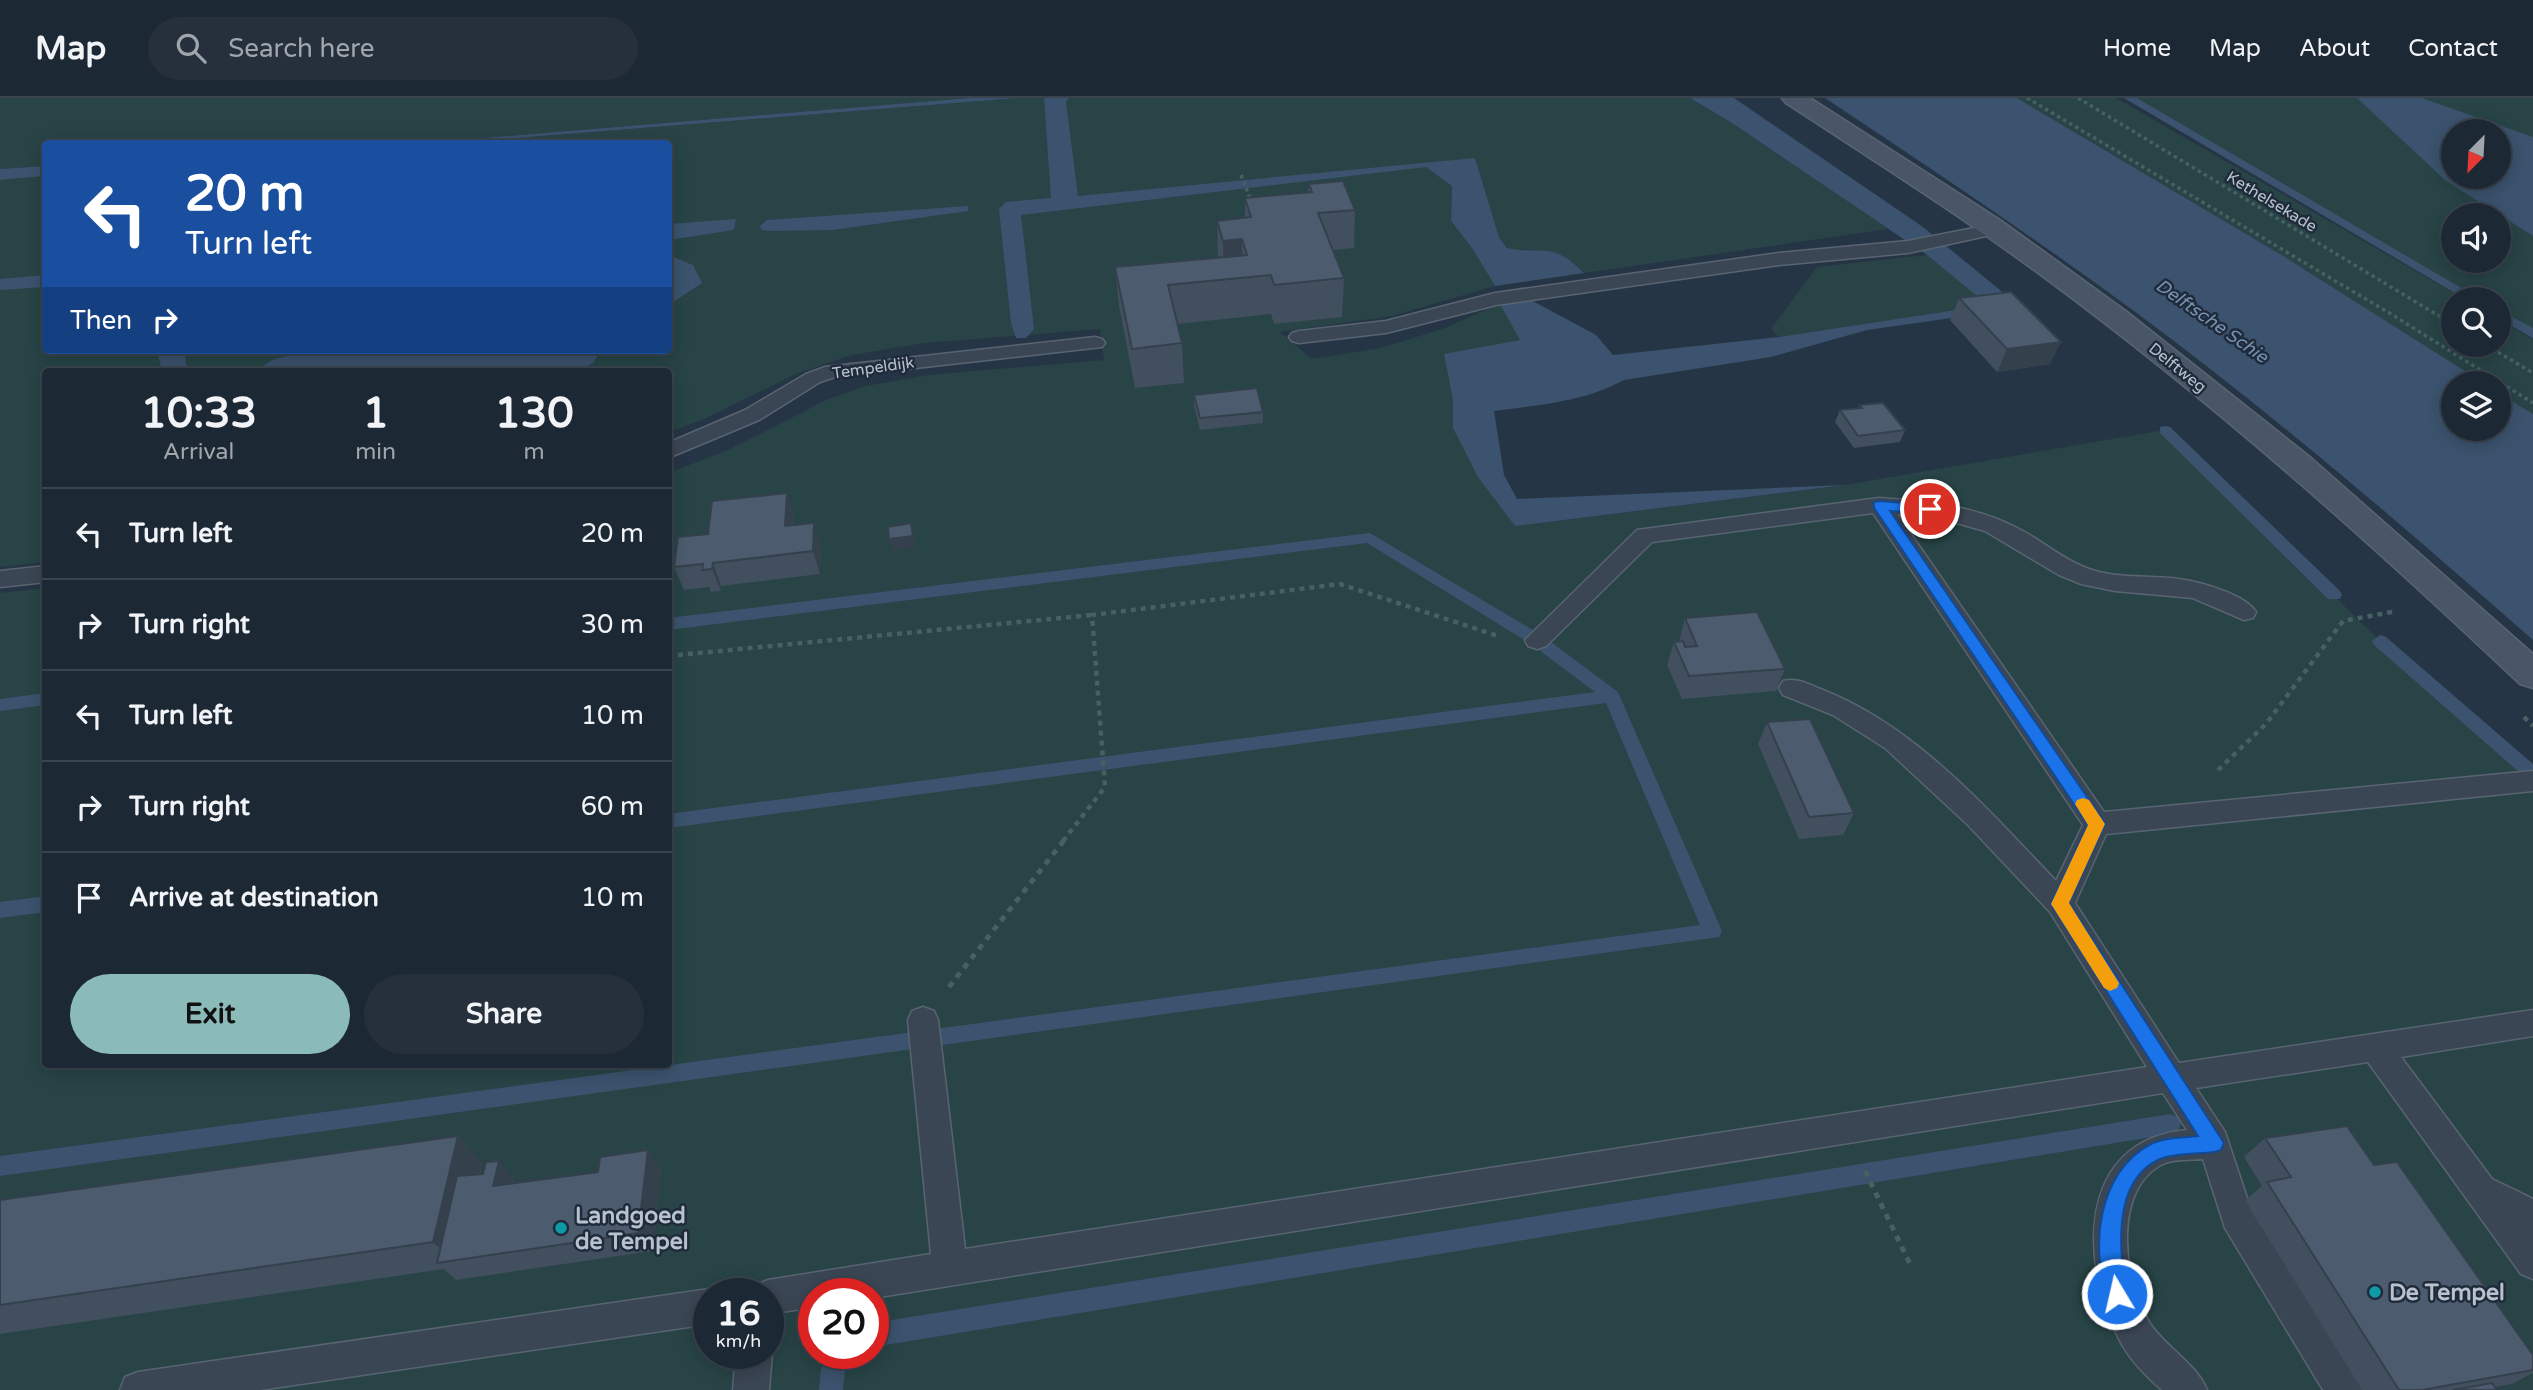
<!DOCTYPE html>
<html lang="en">
<head>
<meta charset="utf-8">
<style>
  body { margin:0; font-family:"Varela Round",sans-serif; background:#25303c; color:#f1f3f6; height:100vh; display:flex; flex-direction:column; font-size:26px; white-space:nowrap }
  * { box-sizing:border-box; margin:0 }
  p { font-size:23px; color:#a0a6ac }
  .icon { flex:none; width:38px; height:38px; fill:none; stroke:currentColor; stroke-width:2; stroke-linecap:round; stroke-linejoin:round }
  .map { position:relative; flex:1; overflow:hidden }
  .panel { position:absolute; left:42px; top:270px; width:630px; height:700px; display:flex; flex-direction:column; background:#1c2834; border-radius:7px; box-shadow:0 4px 18px #0003,0 0 0 2px #3a444f }
  .panel>* { flex:none }
  .hud { position:absolute; left:42px; top:42px; width:630px; height:214px; border-radius:7px; box-shadow:0 4px 18px #0003,0 0 0 2px #3a444f; background:#1a4fa0; color:#fff; overflow:hidden }
  .needle { width:46px; rotate:204deg }
  .buttons { position:absolute; left:2441px; top:21px; display:grid; gap:14px }
  .buttons a { display:grid; place-items:center; width:70px; height:70px; border-radius:50%; background:#1c2834; box-shadow:0 4px 18px #0003,0 0 0 2px #3a444f; font-size:35px }
  .speed { position:absolute; left:693px; top:1180px; display:flex; gap:14px; font-size:35px; font-weight:700; text-align:center }
  .speed>* { display:grid; place-content:center; width:91px; height:91px; border-radius:50%; background:#1c2834; box-shadow:0 4px 18px #0003,0 0 0 2px #3a444f; line-height:1 }
  .speed small { font-size:18px; font-weight:400 }
  .speed .limit { border:10px solid #d22; background:#fff; color:#111 }
  .pin { position:absolute; display:grid; place-items:center; width:60px; height:60px; color:#fff; margin:-30px; border:4px solid #fff; border-radius:50%; box-shadow:0 2px 7px #0007 }
  .me { position:absolute; width:77px; margin:-38px; rotate:351deg; stroke-linejoin:round; filter:drop-shadow(0 0 5px #0008) }
  .turn { display:flex; align-items:center; gap:24px; height:147px; padding:0 28px; font-size:32px }
  .turn .icon { width:91px; height:91px; stroke-width:2.5 }
  .turn b { display:block; font-size:49px; line-height:60px }
  .then { display:flex; align-items:center; height:66px; padding:0 28px; background:#0003; gap:14px; font-size:26px }
  .eta { display:flex; justify-content:space-evenly; align-items:center; height:119px; text-align:center }
  .eta b { font-size:42px; font-weight:800; line-height:49px }
  .action { display:flex; gap:14px; margin-top:auto; padding:14px 28px }
  .action a { flex:1; height:80px; border-radius:42px; background:#8bbbb9; color:#111; font-size:28px; font-weight:800; line-height:80px; text-align:center }
  .action a+a { background:#25303c; color:#f1f3f6 }
  ul { padding:0; list-style:none }
  li { display:flex; align-items:center; gap:21px; height:91px; padding:0 28px; border-top:2px solid #3a444f }
  li div { flex:1 }
  li b { display:block; font-size:26px }
  li em { font-style:normal }
  header { display:flex; align-items:center; gap:42px; box-sizing:border-box; height:98px; padding:0 35px; background:#1c2834; border-bottom:2px solid #3a444f }
  header strong { font-size:33px }
  nav { display:flex; gap:38px; margin-inline-start:auto; font-size:24px }
  .search { width:490px; height:63px; background:#25303c; display:flex; align-items:center; gap:18px; box-sizing:border-box; padding:0 24px; border-radius:38px; color:#a0a6ac; font-size:26px }
  .map>svg:first-child { display:block }
  .green { fill:#284446; fill-rule:evenodd }
  .water { fill:#3b536e; fill-rule:evenodd }
  .lines { fill:none; stroke-linecap:round; stroke-linejoin:round }
  .stream { fill:#3b536e; fill-rule:evenodd }
  .lane-casing { stroke:#596472; stroke-width:3 }
  .secondary-casing { stroke:#596472; stroke-width:3 }
  .path-far2 { stroke:#476062; stroke-width:3.5; stroke-dasharray:3.5 3.5; stroke-linecap:butt }
  .path-far1 { stroke:#476062; stroke-width:4.5; stroke-dasharray:5 5; stroke-linecap:butt }
  .path { stroke:#476062; stroke-width:5; stroke-dasharray:6 6; stroke-linecap:butt }
  .lane { fill:#3b4654; fill-rule:evenodd }
  .secondary { fill:#495667; fill-rule:evenodd }
  .wall { fill:#414f5f }
  .shaded-wall { fill:#35404d }
  .building { fill:#4c5c6e; stroke:#35404d; stroke-width:2 }
  .route { fill:#1a73e8; stroke:#114b97; stroke-width:2 }
  .slow { fill:#f59e0b }
  .culture-dot { fill:#0f9aa8; stroke:#1f2b3a; stroke-width:2.5 }
  .labels { text-anchor:middle; stroke-width:5; stroke-linejoin:round; paint-order:stroke }
  .far-street-label { font-size:16px; fill:#b8c2ce; stroke:#1f2b3a }
  .far-water-label { font-size:18px; font-style:italic; fill:#7793b2; stroke:#1f2b3a }
  .near-poi-label { font-size:23px; font-weight:bold; fill:#b8c2ce; stroke:#1f2b3a; text-anchor:start }
</style>
</head>
<body>
<header>
<strong>Map</strong>
<div class="search"><svg class="icon" aria-label="search" viewBox="0 0 24 24"><circle cx="10" cy="10" r="6"/><path d="M15 15l6 6"/></svg>Search here</div>
<nav><a>Home</a><a>Map</a><a>About</a><a>Contact</a></nav>
</header>
<div class="map">
<svg width="2533" height="1292" viewBox="0 0 2533 1292">
  <rect width="100%" height="100%" fill="#263545"/>
  <g class="green">
    <path d="M0,0H969L422,45L146,46L140,43L133,46H46L45,68L0,71Z"/>
    <path d="M1019,0H1044L1045,7L1065,4L1069,0H1690L1732,25L1888,131L1584,175C1553,144 1547,156 1508,150L1499,139L1475,60L1428,69L1452,88L1451,123L1472,150L1495,188L1392,218L1280,234L1312,261L1381,250L1442,231L1500,206L1521,242L1445,257L1453,302V330L1515,428L1845,387L2165,332L2279,441L2362,526L2533,676V1292H0V495L45,490L46,966H668L669,375L730,351L826,302L866,288L929,277L1104,262L1100,231L924,245L852,257L798,275L702,322L669,334L668,273H578L593,265L602,252H668L669,207L701,185L693,167L669,157L668,46L455,45ZM709,1195H768V1255H709ZM814,1195H873V1255H814Z"/>
    <path d="M2017,0H2116L2464,201H2454V247H2499V222L2533,241V316L2499,295V285H2484L2285,159Z"/>
    <path d="M2129,0H2533V236L2499,216V201H2474ZM2454,33H2499V79H2454ZM2454,117H2499V163H2454Z"/>
    <path d="M45,78L46,252H317L274,261L254,273H46L45,464L0,469V82Z"/>
    <path d="M1927,157L1989,207L1779,239L1771,231L1817,169Z"/>
  </g>
  <g class="water">
    <path d="M969,0H1019L455,45H422Z"/>
    <path d="M1044,0H1069L1066,4L1078,98L1475,60L1499,139L1507,150C1547,157 1552,143 1584,175L1495,188L1472,150L1451,123L1452,88L1426,69L1021,117L1034,231L1026,240H1016L1011,225L999,111L1006,104L1051,100Z"/>
    <path d="M1690,0H1734L1923,129L2022,210L1867,232L1771,259L1624,282C1584,304 1538,307 1494,313L1504,377L1517,401L1845,387L1515,428L1478,379L1453,330V302L1444,256L1520,242L1500,206L1529,201L1596,237L1613,257L1779,239L1988,207L1927,157L1732,25Z"/>
    <path d="M1825,0H2017L2285,159L2484,285H2454V331H2499V295L2533,316V542C2427,449 2321,357 2209,270C2086,174 1956,87 1825,0Z"/>
    <path d="M2357,0H2422L2533,39V138L2445,82ZM2454,33H2499V79H2454Z"/>
    <path d="M45,68V78L0,82V71Z"/>
    <path d="M968,108V113L833,132L770,133L762,132L760,128L767,122Z"/>
    <path d="M736,121L734,132L669,142V126Z"/>
    <path d="M669,157L693,167L702,185L669,207Z"/>
    <path d="M45,177V189L0,192V181Z"/>
    <path d="M157,252H184L187,273H162Z"/>
    <path d="M317,252H602L593,265L578,273H431L427,269H378L350,273H254L274,261Z"/>
  </g>
  <g class="lines">
    <g class="stream">
      <path d="M2124,0H2137L2480,201H2465Z"/>
      <path d="M2499,212L2533,230V240L2499,221Z"/>
      <path d="M2165,328L2170,329L2340,493L2342,497L2340,501H2328L2160,335V329Z"/>
      <path d="M1370,435L1543,538L1618,594L1722,833L1719,839L0,1078V1058L1700,827L1606,605L668,730V716L1595,594L1531,546L1367,445L668,532V520Z"/>
      <path d="M2380,537L2386,539L2533,666V683L2527,681L2374,547L2372,543Z"/>
      <path d="M46,595V607L0,613V601Z"/>
      <path d="M46,798V814L0,820V804Z"/>
      <path d="M2170,1016L2178,1019L2181,1026L2178,1033L2170,1036L873,1249V1225Z"/>
      <path d="M828,1255H853L845,1273L843,1292H819L821,1271Z"/>
    </g>
    <defs>
      <g id="lane">
        <path d="M1994,126L2000,127L2003,131L2000,135L1908,155L1779,167L1496,207L1386,235L1299,245L1292,243L1289,239L1292,235L1299,233L1386,223L1495,195L1779,155L1908,143Z"/>
        <path d="M1095,239L1102,241L1105,245L1102,249L835,279L820,284L759,322L668,360V345L745,312L806,276L825,269Z"/>
        <path d="M1879,400C1927,403 1976,408 2019,431C2043,443 2063,462 2089,471C2117,481 2150,477 2179,481C2200,484 2245,496 2256,514L2253,520L2244,522L2193,500L2115,493L2081,486L2059,477L1985,433L1946,422L1897,416L2104,714L2533,673V693L2106,736L2075,805L2179,965L2533,912V938L2401,959L2492,1081L2533,1101V1181L2521,1176L2368,964L2196,990L2225,1034L2251,1112L2357,1279L2362,1292H2323L2225,1130L2203,1061C2191,1062 2176,1061 2165,1065C2111,1089 2123,1183 2149,1224C2165,1249 2196,1265 2207,1292H2162C2146,1278 2130,1262 2120,1243C2080,1167 2075,1042 2187,1032L2163,995L873,1200V1195H814V1209L768,1216V1195H752L756,1187L768,1182L931,1156L908,922L912,913L923,909L934,913L938,922L965,1151L2147,969L2050,814L1968,727L1885,650L1833,617L1783,597L1779,590L1783,583C1797,579 1810,587 1823,592C1917,629 1988,712 2056,783L2083,727L1873,415L1652,444L1546,548L1537,551L1528,548L1525,542L1637,432Z"/>
        <path d="M46,468V484L0,489V473Z"/>
        <path d="M709,1191L720,1195H709V1226L260,1292H120L125,1279L138,1274Z"/>
        <path d="M768,1246L772,1255L769,1292H733L736,1255H768Z"/>
      </g>
      <path id="secondary" d="M1782,0H1810L2000,122L2127,214L2311,360L2533,556V590L2520,586C2369,443 2213,304 2045,180C1961,118 1873,62 1786,5Z"/>
    </defs>
    <use href="#lane" class="lane-casing"/>
    <use href="#secondary" class="secondary-casing"/>
    <g class="path-far2">
      <path d="M2027,0L2391,216L2533,305"/>
      <path d="M2078,0L2454,227"/>
      <path d="M1241,77L1252,105"/>
      <path d="M2486,247L2533,275"/>
    </g>
    <g class="path-far1">
      <path d="M668,558L1092,517"/>
      <path d="M2524,619L2533,628"/>
      <path d="M2218,672L2266,626L2343,523L2397,513"/>
      <path d="M1063,743L1105,689L1092,517L1340,486L1498,538"/>
    </g>
    <g class="path">
      <path d="M949,889L1065,741"/>
      <path d="M1865,1073L1911,1168"/>
    </g>
    <use href="#lane" class="lane"/>
    <use href="#secondary" class="secondary"/>
  </g>
  <g class="wall">
    <path d="M1309,86L1355,112L1354,150L1333,152L1344,180L1342,219L1274,226L1271,216L1178,226L1182,245L1184,285L1135,290L1119,208L1115,169L1218,160L1217,123L1245,120V100L1308,94Z"/>
    <path d="M1959,200L2050,266L1997,274L1950,222Z"/>
    <path d="M1194,297L1263,314V325L1200,332L1194,308Z"/>
    <path d="M1860,307L1905,332L1900,344L1854,350L1835,324L1840,312L1859,310Z"/>
    <path d="M787,395L794,418V427L821,448L820,476L721,488V493L711,494L709,489L684,492L674,469L708,436Z"/>
    <path d="M1685,520L1785,571L1776,593L1682,601L1667,567L1674,544H1679Z"/>
    <path d="M1767,624L1854,715L1843,737L1799,741L1758,646Z"/>
    <path d="M458,1038L482,1065L480,1076L515,1082V1085L661,1071L652,1153L456,1182L444,1171L0,1236V1102Z"/>
    <path d="M2265,1040L2374,1067L2533,1257V1275L2512,1286L2495,1289L2497,1292H2362L2245,1102L2262,1088L2244,1059Z"/>
  </g>
  <g class="shaded-wall">
    <path d="M1242,141V180L1224,182L1223,143Z"/>
    <path d="M2061,244L2050,266L1997,274L2007,251Z"/>
    <path d="M787,395L794,418L792,451L785,428Z"/>
    <path d="M814,425L821,448L820,476L813,453Z"/>
    <path d="M911,425L916,449L892,453L889,441Z"/>
    <path d="M713,465L721,488V493L712,471Z"/>
    <path d="M458,1038L482,1065L461,1161L453,1162L433,1144Z"/>
    <path d="M648,1052L661,1071L652,1153L638,1135Z"/>
    <path d="M499,1063L515,1082L510,1107L493,1088Z"/>
  </g>
  <g class="building">
    <path d="M1343,83L1355,112L1318,115L1344,180L1274,187L1271,177L1168,187L1182,245L1132,251L1115,169L1247,157L1242,141L1223,143L1217,123L1251,119L1245,100L1312,94L1309,86Z"/>
    <path d="M2011,194L2061,244L2007,251L1959,200Z"/>
    <path d="M1257,290L1263,314L1200,320L1194,297Z"/>
    <path d="M1883,305L1905,332L1858,338L1840,312L1862,310L1860,307Z"/>
    <path d="M787,395L785,428L814,425L813,453L713,465L712,471L702,472L703,466L674,469L678,439L708,436L712,403Z"/>
    <path d="M911,425L913,438L889,441L888,429Z"/>
    <path d="M1757,514L1785,571L1689,578L1674,544L1683,543L1685,549L1697,548L1685,520Z"/>
    <path d="M1810,621L1854,715L1809,719L1767,624Z"/>
    <path d="M2347,1028L2374,1067L2397,1064L2533,1257V1272L2422,1292H2399L2267,1084L2291,1079L2265,1040Z"/>
    <path d="M458,1038L433,1144L0,1207V1102Z"/>
    <path d="M648,1052L638,1135L437,1165L457,1078L483,1076L486,1064L499,1063L493,1088L598,1074L600,1059Z"/>
    <path d="M2492,1285L2497,1292H2453Z"/>
  </g>
  <path class="route" d="M1879,403L1930,407L1937,411L1930,416L1890,413L2103,722L2105,726L2069,805L2224,1045L2221,1052L2214,1054C2198,1056 2175,1055 2160,1061C2122,1078 2119,1124 2122,1161C2123,1175 2130,1190 2124,1203L2117,1206L2110,1203C2088,1152 2098,1073 2151,1046C2164,1039 2184,1040 2198,1038L2051,806L2088,727L1874,410V404Z"/>
  <path class="slow" d="M2083,700L2089,702L2105,726L2069,805L2119,885L2117,890L2110,893L2104,890L2051,806L2088,727L2075,706L2077,702Z"/>
  <g class="culture-dot">
    <circle cx="561" cy="1130" r="7"/>
    <circle cx="2375" cy="1194" r="7"/>
  </g>
  <g class="labels">
    <g class="far-street-label">
      <text transform="translate(2272 103) rotate(31)" y="6">Kethelsekade</text>
      <text transform="translate(873 269) rotate(-8)" y="6">Tempeldijk</text>
      <text transform="translate(2178 269) rotate(39)" y="6">Delftweg</text>
    </g>
    <g class="far-water-label">
      <text transform="translate(2212 223) rotate(35)" y="6">Delftsche Schie</text>
    </g>
    <g class="near-poi-label">
      <text x="575" y="1125">Landgoed<tspan x="575" dy="26">de Tempel</tspan></text>
      <text x="2389" y="1202">De Tempel</text>
    </g>
  </g>
</svg>
<div class="buttons">
<a><svg class="needle" viewBox="-14 -14 28 28"><path d="M0-13l5 13h-10z" fill="#e53935"/><path d="M0 13l5-13h-10z" fill="#a0a6ac"/></svg></a>
<a><svg class="icon" aria-label="sound" viewBox="0 0 24 24"><path d="M4 9h4l5-4v14l-5-4H4zM17 9q2 3 0 6"/></svg></a>
<a><svg class="icon" aria-label="search" viewBox="0 0 24 24"><circle cx="10" cy="10" r="6"/><path d="M15 15l6 6"/></svg></a>
<a><svg class="icon" aria-label="layers" viewBox="0 0 24 24"><path d="M12 4l9 5-9 5-9-5zM3 14l9 5 9-5"/></svg></a>
</div>
<div class="speed"><div>16<small>km/h</small></div><div class="limit">20</div></div>
<div class="pin" style="left:1930px;top:411px;background:#d93025"><svg class="icon" aria-label="arrive" viewBox="0 0 24 24"><path d="M6 21V4h12l-3 4 3 4H6"/></svg></div>
<svg class="me" style="left:2117px;top:1196px" viewBox="-20 -20 40 40"><circle r="17" fill="#1a73e8" stroke="#fff" stroke-width="3"/><path d="M0-11L8 9 0 5-8 9z" fill="#fff"/></svg>
<div class="hud">
<div class="turn"><svg class="icon" aria-label="left" viewBox="0 0 24 24"><path d="M17 20v-9H6M10 6l-5 5 5 5"/></svg><div><b>20 m</b>Turn left</div></div>
<div class="then">Then<svg class="icon" aria-label="right" viewBox="0 0 24 24"><path d="M7 20v-9h11M14 6l5 5-5 5"/></svg></div>
</div>
<section class="panel">
<div class="eta">
<div><b>10:33</b><p>Arrival</p></div>
<div><b>1</b><p>min</p></div>
<div><b>130</b><p>m</p></div>
</div>
<ul>
<li><svg class="icon" aria-label="left" viewBox="0 0 24 24"><path d="M17 20v-9H6M10 6l-5 5 5 5"/></svg><div><b>Turn left</b></div><em>20 m</em></li>
<li><svg class="icon" aria-label="right" viewBox="0 0 24 24"><path d="M7 20v-9h11M14 6l5 5-5 5"/></svg><div><b>Turn right</b></div><em>30 m</em></li>
<li><svg class="icon" aria-label="left" viewBox="0 0 24 24"><path d="M17 20v-9H6M10 6l-5 5 5 5"/></svg><div><b>Turn left</b></div><em>10 m</em></li>
<li><svg class="icon" aria-label="right" viewBox="0 0 24 24"><path d="M7 20v-9h11M14 6l5 5-5 5"/></svg><div><b>Turn right</b></div><em>60 m</em></li>
<li><svg class="icon" aria-label="arrive" viewBox="0 0 24 24"><path d="M6 21V4h12l-3 4 3 4H6"/></svg><div><b>Arrive at destination</b></div><em>10 m</em></li>
</ul>
<div class="action"><a>Exit</a><a>Share</a></div>
</section>
</div>
</body>
</html>
